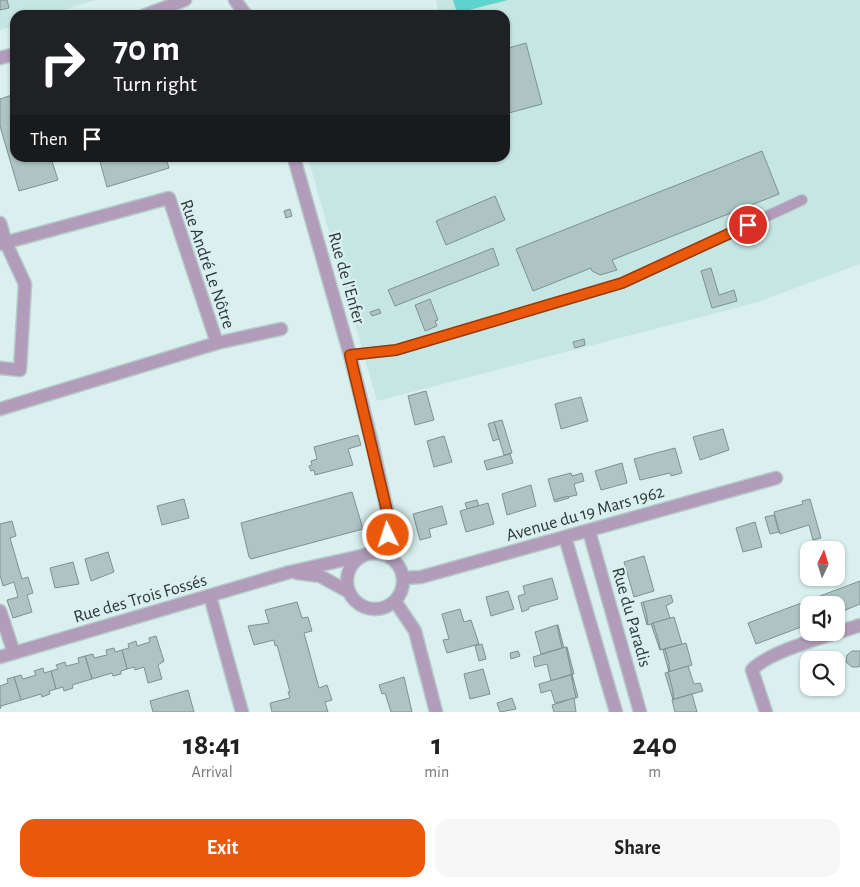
<!DOCTYPE html>
<html lang="en">
<head>
<meta charset="utf-8">
<style>
  body { margin:0; font-family:"Alegreya Sans",sans-serif; background:#f6f6f6; color:#222; height:100vh; display:flex; flex-direction:column; font-size:19px; white-space:nowrap }
  * { box-sizing:border-box; margin:0 }
  p { font-size:16px; color:#767676 }
  .icon { flex:none; width:28px; height:28px; fill:none; stroke:currentColor; stroke-width:2; stroke-linecap:round; stroke-linejoin:round }
  .map { position:relative; height:712px; overflow:hidden }
  .sheet { display:flex; flex-direction:column; background:#fff; flex:1 }
  .sheet>* { flex:none }
  .hud { position:absolute; left:10px; top:10px; width:500px; height:152px; border-radius:15px; box-shadow:0 1px 4px #0004; background:#202124; color:#fff; overflow:hidden }
  .needle { width:32px; rotate:4deg }
  .tools { position:absolute; left:800px; top:541px; display:grid; gap:10px }
  .tools a { display:grid; place-items:center; width:45px; height:45px; border-radius:10px; background:#fff; box-shadow:0 1px 4px #0004; font-size:25px }
  .pin { position:absolute; display:grid; place-items:center; width:42px; height:42px; color:#fff; margin:-21px; border:2px solid #fff; border-radius:50%; box-shadow:0 1px 5px #0007 }
  .me { position:absolute; width:55px; margin:-28px; rotate:356deg; stroke-linejoin:round; filter:drop-shadow(0 0 4px #0008) }
  .turn { display:flex; align-items:center; gap:18px; height:105px; padding:0 20px; font-size:22px }
  .turn .icon { width:65px; height:65px; stroke-width:2.5 }
  .turn b { display:block; font-size:35px; line-height:42px }
  .then { display:flex; align-items:center; height:48px; padding:0 20px; background:#0003; gap:10px; font-size:19px }
  .eta { display:flex; justify-content:space-evenly; align-items:center; height:85px; text-align:center }
  .eta b { font-size:30px; font-weight:700; line-height:35px }
  .cta { display:flex; gap:10px; margin-top:auto; padding:10px 20px }
  .cta a { flex:1; height:58px; border-radius:15px; background:#ea580c; color:#fff; font-size:20px; font-weight:700; line-height:58px; text-align:center }
  .cta a+a { background:#f6f6f6; color:#222 }
  .map>svg:first-child { display:block }
  .built { fill:#c6e6e4 }
  .water { fill:#5fd4cf }
  .building { fill:#adc4c2; stroke:#7d9291 }
  .lines { fill:none; stroke-linecap:round; stroke-linejoin:round }
  .service-casing { stroke:#b7cbcb; stroke-width:12 }
  .minor-casing { stroke:#b7cbcb; stroke-width:15 }
  .service { stroke:#b19dba; stroke-width:10 }
  .minor { stroke:#b19dba; stroke-width:12 }
  .route-casing { stroke:#983908; stroke-width:12 }
  .route { stroke:#ea580c; stroke-width:9 }
  .labels { text-anchor:middle; stroke-width:4.5; stroke-linejoin:round; paint-order:stroke }
  .street-label { font-size:18px; fill:#303939; stroke:#d9f0ef }
</style>
</head>
<body>
<div class="map">
<svg width="860" height="712" viewBox="0 0 860 712">
  <rect width="100%" height="100%" fill="#d9f0ef"/>
  <g class="built">
    <path d="M0,0H95L48,15H15V26L0,30Z"/>
    <path d="M436,0H860V264L755,303L377,401L308,158H505V15H439Z"/>
  </g>
  <path class="water" d="M453,0H508L457,13Z"/>
  <g class="building">
    <path d="M0,0H7L9,8L0,10Z"/>
    <path d="M526,43L542,104L505,114V49Z"/>
    <path d="M15,94V158H51L58,180L19,191L0,126V99Z"/>
    <path d="M762,151L779,194L612,260L617,270L600,275L592,271L591,268L533,291L516,249Z"/>
    <path d="M99,158H166L169,168L107,187Z"/>
    <path d="M495,196L505,220L446,245L436,221Z"/>
    <path d="M290,209L292,216L286,218L284,211Z"/>
    <path d="M493,248L499,265L395,306L388,290Z"/>
    <path d="M711,268L719,295L734,290L737,301L712,308L701,271Z"/>
    <path d="M430,299L438,320L435,321L437,326L425,331L415,305Z"/>
    <path d="M379,309L381,313L372,316L370,312Z"/>
    <path d="M584,339L585,345L575,348L573,342Z"/>
    <path d="M426,391L434,420L415,425L408,396Z"/>
    <path d="M581,397L588,421L561,429L555,404Z"/>
    <path d="M502,420L512,453L504,455L494,422Z"/>
    <path d="M494,422L499,439L493,441L488,424Z"/>
    <path d="M723,429L729,450L700,460L693,437Z"/>
    <path d="M358,435L361,445L348,449L353,465L315,475L314,470L311,471L309,466L312,465L311,461L317,459L314,447Z"/>
    <path d="M444,436L452,462L434,467L427,441Z"/>
    <path d="M675,448L682,473L671,476L670,473L640,480L634,459Z"/>
    <path d="M510,454L513,463L487,470L484,461Z"/>
    <path d="M622,463L627,483L601,490L595,471Z"/>
    <path d="M571,473L572,476L582,473L584,481L574,484L577,495L554,500L548,479Z"/>
    <path d="M531,485L536,506L507,515L502,494Z"/>
    <path d="M352,492L363,529L251,559L249,557L241,523Z"/>
    <path d="M568,496L569,498L555,502L554,500Z"/>
    <path d="M184,499L189,518L162,525L157,506Z"/>
    <path d="M810,499L821,538L813,540L809,525L780,534L774,512L803,504L802,501Z"/>
    <path d="M477,500L479,506L467,509L465,503Z"/>
    <path d="M488,503L494,524L466,532L460,511Z"/>
    <path d="M442,506L447,524L429,529L431,537L420,540L413,514Z"/>
    <path d="M774,515L779,532L770,534L765,517Z"/>
    <path d="M12,521L16,536L10,538L22,579L28,577L33,593L27,595L32,612L13,618L7,600L18,597L14,582L3,586L0,575V524Z"/>
    <path d="M755,522L762,547L743,552L736,528Z"/>
    <path d="M108,552L114,572L91,581L85,559Z"/>
    <path d="M644,556L654,591L634,597L624,562Z"/>
    <path d="M73,562L79,584L55,588L50,568Z"/>
    <path d="M552,578L558,599L529,607V609L522,612L518,596L525,594L523,586Z"/>
    <path d="M860,581V604L836,614V605H809V624L756,644L748,623Z"/>
    <path d="M508,591L514,609L491,616L486,597Z"/>
    <path d="M671,595L673,602L666,606L670,618L648,625L643,602Z"/>
    <path d="M297,602L302,618L308,617L312,631L304,633L319,688L327,685L332,700L325,702L328,712H272L270,703L290,698L288,692H290L277,645L275,646L274,640L254,645L248,626L269,623L265,610Z"/>
    <path d="M643,602L647,616V625L641,603Z"/>
    <path d="M460,609L464,622L471,620L479,644L447,653L443,640L449,639L442,614Z"/>
    <path d="M674,617L682,644L660,650L653,623Z"/>
    <path d="M653,623L659,642L660,650L651,624Z"/>
    <path d="M557,625H558L564,648H562Z"/>
    <path d="M557,625L562,648L541,654L535,632Z"/>
    <path d="M156,636L164,661L158,665L162,679L148,683L144,667L135,670L134,667L127,669L122,650L129,648L128,644L136,641L137,646L150,642L149,638Z"/>
    <path d="M686,643L692,665L670,672L665,649Z"/>
    <path d="M482,644L486,659L479,661L475,646Z"/>
    <path d="M566,647L572,674L551,681L547,664L535,667L533,657Z"/>
    <path d="M566,647H567L574,674H572Z"/>
    <path d="M114,648L115,652L122,650L127,669L121,671V674L113,676L112,673L92,679L85,656L93,654L94,658L107,655L106,650Z"/>
    <path d="M665,649L669,663V672L663,650Z"/>
    <path d="M518,651L520,656L511,659L510,653Z"/>
    <path d="M852,651H860V666L858,667H852L846,662L847,655Z"/>
    <path d="M85,656L92,679L72,685L73,688L64,691L63,687L56,689L51,671L58,669L56,665L65,662L66,666L79,663L78,658Z"/>
    <path d="M688,666L694,684L700,683L703,691L674,699L668,672Z"/>
    <path d="M43,668L44,673L51,671L56,689L49,691L50,694L42,697L41,694L21,700L14,677L21,675L23,679L36,675L34,671Z"/>
    <path d="M483,669L490,694L470,699L464,674Z"/>
    <path d="M668,672L673,691V700L665,673Z"/>
    <path d="M572,674L578,697L576,698L572,683Z"/>
    <path d="M571,675L576,698L555,703L551,690L541,693L539,684Z"/>
    <path d="M14,677L21,700L1,706L0,709V686L8,683L7,679Z"/>
    <path d="M404,677L412,712H391L385,693L382,694L379,685Z"/>
    <path d="M188,690L194,712H153L150,701Z"/>
    <path d="M692,694L697,712H675L672,700Z"/>
    <path d="M512,698L516,709L500,712L497,703Z"/>
    <path d="M574,698L576,712H554L552,705Z"/>
  </g>
  <g class="lines">
    <defs>
      <path id="service" d="M350,355L396,350L622,283L802,200"/>
      <g id="minor">
        <path d="M235,0L246,15"/>
        <path d="M145,15L185,0"/>
        <path d="M0,58L15,54"/>
        <path d="M294,158L350,355L373,447L390,524L384,554"/>
        <path d="M0,223L6,243L25,284L20,370L0,368"/>
        <path d="M0,244L169,198L217,343L0,409"/>
        <path d="M217,343L281,329"/>
        <path d="M589,531L640,712"/>
        <path d="M565,537L616,712"/>
        <circle cx="375" cy="581" r="28"/>
        <path d="M297,573L320,576L349,592"/>
        <path d="M403,578L421,577L776,478"/>
        <path d="M210,596L242,712"/>
        <path d="M395,601L415,631L436,712"/>
        <path d="M0,611L4,623"/>
        <path d="M0,624L4,623L14,653"/>
        <path d="M0,657L290,572L361,556"/>
        <path d="M766,712L752,670C770,650 833,635 860,625"/>
      </g>
    </defs>
    <use href="#service" class="service-casing"/>
    <use href="#minor" class="minor-casing"/>
    <use href="#service" class="service"/>
    <use href="#minor" class="minor"/>
  </g>
  <g class="lines">
    <defs>
      <path id="route" d="M388,535L390,524L350,355L396,350L622,283L748,225"/>
    </defs>
    <use href="#route" class="route-casing"/>
    <use href="#route" class="route"/>
  </g>
  <g class="labels">
    <g class="street-label">
      <text transform="translate(208 264) rotate(71)" y="6">Rue André Le Nôtre</text>
      <text transform="translate(347 278) rotate(74)" y="6">Rue de l'Enfer</text>
      <text transform="translate(585 513) rotate(-16)" y="6">Avenue du 19 Mars 1962</text>
      <text transform="translate(140 598) rotate(-16)" y="6">Rue des Trois Fossés</text>
      <text transform="translate(632 617) rotate(74)" y="6">Rue du Paradis</text>
    </g>
  </g>
</svg>
<div class="tools">
<a><svg class="needle" viewBox="-14 -14 28 28"><path d="M0-13l5 13h-10z" fill="#e53935"/><path d="M0 13l5-13h-10z" fill="#767676"/></svg></a>
<a><svg class="icon" aria-label="sound" viewBox="0 0 24 24"><path d="M4 9h4l5-4v14l-5-4H4zM17 9q2 3 0 6"/></svg></a>
<a><svg class="icon" aria-label="search" viewBox="0 0 24 24"><circle cx="10" cy="10" r="6"/><path d="M15 15l6 6"/></svg></a>
</div>
<div class="pin" style="left:748px;top:225px;background:#d93025"><svg class="icon" aria-label="arrive" viewBox="0 0 24 24"><path d="M6 21V4h12l-3 4 3 4H6"/></svg></div>
<svg class="me" style="left:388px;top:535px" viewBox="-20 -20 40 40"><circle r="17" fill="#ea580c" stroke="#fff" stroke-width="3"/><path d="M0-11L8 9 0 5-8 9z" fill="#fff"/></svg>
<div class="hud">
<div class="turn"><svg class="icon" aria-label="right" viewBox="0 0 24 24"><path d="M7 20v-9h11M14 6l5 5-5 5"/></svg><div><b>70 m</b>Turn right</div></div>
<div class="then">Then<svg class="icon" aria-label="arrive" viewBox="0 0 24 24"><path d="M6 21V4h12l-3 4 3 4H6"/></svg></div>
</div>
</div>
<section class="sheet">
<div class="eta">
<div><b>18:41</b><p>Arrival</p></div>
<div><b>1</b><p>min</p></div>
<div><b>240</b><p>m</p></div>
</div>
<div class="cta"><a>Exit</a><a>Share</a></div>
</section>
</body>
</html>
